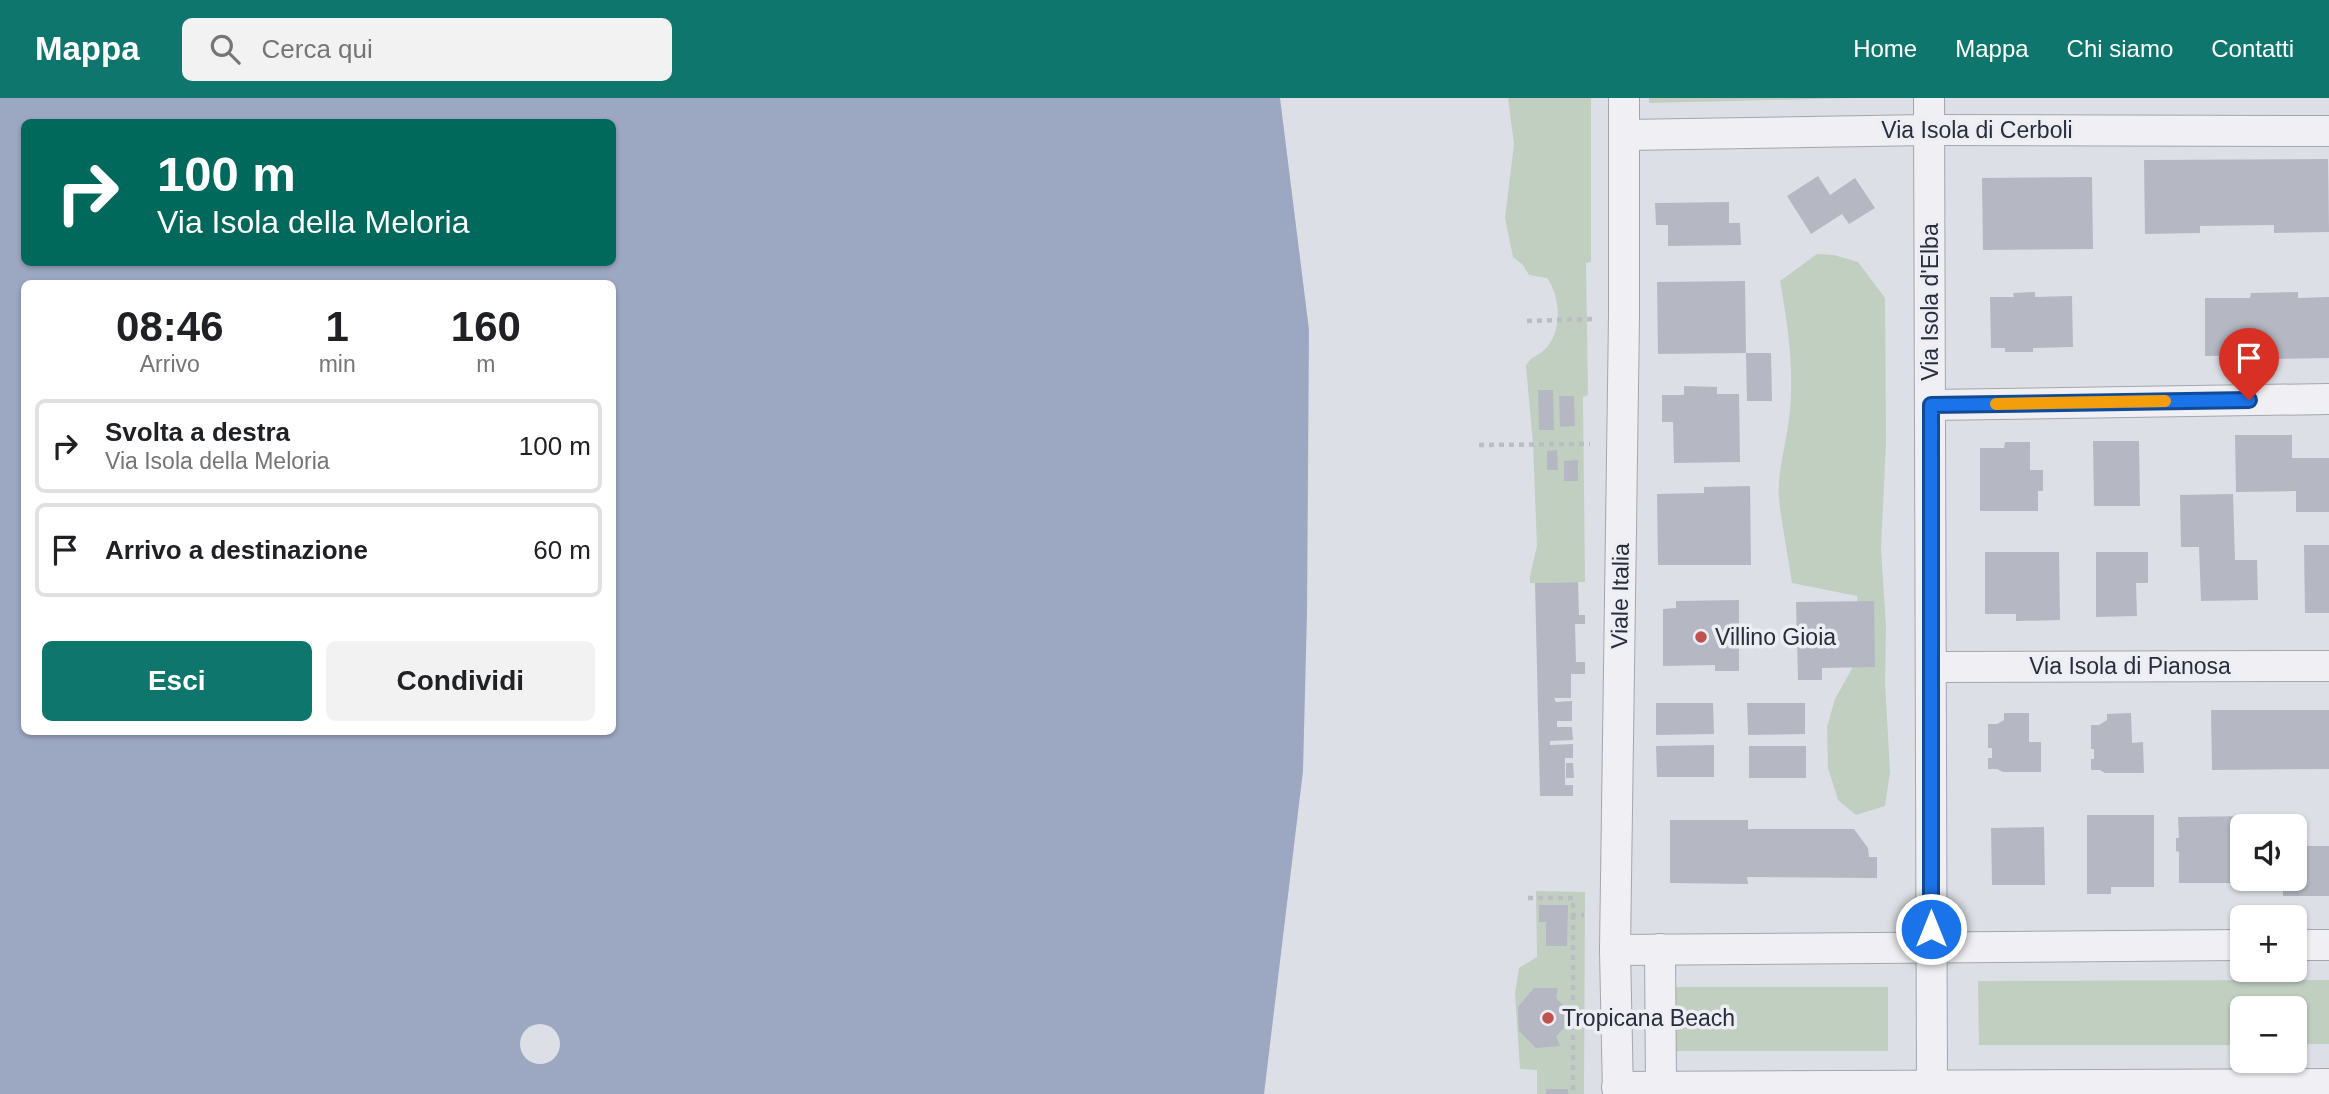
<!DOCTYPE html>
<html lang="it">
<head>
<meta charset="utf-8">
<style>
  body { margin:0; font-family:Helvetica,sans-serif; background:#f2f2f2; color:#202124; height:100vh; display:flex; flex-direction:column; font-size:26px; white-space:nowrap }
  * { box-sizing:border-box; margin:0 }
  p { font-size:23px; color:#757577 }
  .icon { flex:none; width:38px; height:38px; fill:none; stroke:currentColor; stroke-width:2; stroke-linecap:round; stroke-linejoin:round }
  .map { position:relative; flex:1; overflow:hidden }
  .side { position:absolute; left:21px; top:182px; width:595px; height:455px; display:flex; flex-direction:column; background:#fff; border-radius:10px; box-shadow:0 2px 5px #0004 }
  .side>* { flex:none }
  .top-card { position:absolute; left:21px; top:21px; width:595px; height:147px; border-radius:10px; box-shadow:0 2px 5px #0004; background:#00695c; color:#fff; overflow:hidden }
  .buttons { position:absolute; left:2230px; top:716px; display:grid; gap:14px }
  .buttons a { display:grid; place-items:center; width:77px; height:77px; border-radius:10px; background:#fff; box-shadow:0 2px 5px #0004; font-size:35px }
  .pin { position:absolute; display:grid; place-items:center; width:60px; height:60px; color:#fff; margin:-72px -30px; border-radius:50% 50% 50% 0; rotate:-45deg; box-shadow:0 0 7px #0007 }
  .pin .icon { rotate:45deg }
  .me { position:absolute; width:77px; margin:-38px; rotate:0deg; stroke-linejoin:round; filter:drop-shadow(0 0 5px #0008) }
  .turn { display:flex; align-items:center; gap:24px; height:147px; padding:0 21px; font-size:32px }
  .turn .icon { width:91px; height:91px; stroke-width:2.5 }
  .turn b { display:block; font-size:49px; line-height:60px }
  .eta { display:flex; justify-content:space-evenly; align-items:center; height:119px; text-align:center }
  .eta b { font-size:42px; font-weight:600; line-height:49px }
  .action { display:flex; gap:14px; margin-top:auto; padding:14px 21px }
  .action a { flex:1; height:80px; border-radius:10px; background:#0f766e; color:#fff; font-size:28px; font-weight:600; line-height:80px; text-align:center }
  .action a+a { background:#f2f2f2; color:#202124 }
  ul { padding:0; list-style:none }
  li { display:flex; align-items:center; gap:21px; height:94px; margin:0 14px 10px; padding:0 7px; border:4px solid #e0e0e0; border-radius:10px }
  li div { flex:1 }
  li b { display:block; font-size:26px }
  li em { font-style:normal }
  header { display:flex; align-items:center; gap:42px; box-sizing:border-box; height:98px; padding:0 35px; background:#0f766e; color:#fff }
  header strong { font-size:33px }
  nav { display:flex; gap:38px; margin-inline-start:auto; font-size:24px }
  .search { width:490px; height:63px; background:#f2f2f2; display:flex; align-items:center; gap:18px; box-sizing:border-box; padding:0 24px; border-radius:10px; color:#757577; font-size:26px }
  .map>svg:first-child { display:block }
  .green { fill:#c0cfbf }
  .water { fill:#9ca7c2; fill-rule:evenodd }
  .pier { fill:#dddfe6 }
  .building { fill:#b5b8c2 }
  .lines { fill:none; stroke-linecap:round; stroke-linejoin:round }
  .street-casing { stroke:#a3a6af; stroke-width:32 }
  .path { stroke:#bcbdc4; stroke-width:4.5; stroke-dasharray:5 5; stroke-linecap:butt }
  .street { stroke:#f0f0f4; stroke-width:30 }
  .route-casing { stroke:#114b97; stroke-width:18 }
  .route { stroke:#1a73e8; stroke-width:12 }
  .slow { stroke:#f59e0b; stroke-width:12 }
  .poi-dot { fill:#bf514e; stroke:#edeef4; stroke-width:2.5 }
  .labels { text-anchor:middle; stroke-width:7; stroke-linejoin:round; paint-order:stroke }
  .street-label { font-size:23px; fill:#282c3b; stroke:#edeef4 }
  .poi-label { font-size:23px; fill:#282c3b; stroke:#edeef4; text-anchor:start }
</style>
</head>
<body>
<header>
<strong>Mappa</strong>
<div class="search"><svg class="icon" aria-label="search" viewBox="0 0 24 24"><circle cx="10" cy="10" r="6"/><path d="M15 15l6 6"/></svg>Cerca qui</div>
<nav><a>Home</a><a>Mappa</a><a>Chi siamo</a><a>Contatti</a></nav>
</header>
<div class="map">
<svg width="2329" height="996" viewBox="0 0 2329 996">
  <rect width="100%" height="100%" fill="#dddfe6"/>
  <g class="green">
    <path d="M1508,0H1591V164L1586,165L1588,297L1583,299L1585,484L1530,485V478L1537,448L1533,346L1526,268C1532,257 1535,260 1543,253C1563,237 1561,198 1547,180L1529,177L1523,167L1513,159L1505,120L1514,46Z"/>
    <path d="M1649,0H1858L1649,5Z"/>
    <path d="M1817,156L1834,157L1858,164L1885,200L1886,344L1881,451L1886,528L1885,583L1890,674L1885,708L1856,717L1838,702L1828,670L1827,629L1835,601L1854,567L1860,529L1857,498L1792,485C1788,457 1782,429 1779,401C1777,374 1786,347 1789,321C1795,275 1788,228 1780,183Z"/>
    <path d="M1536,793L1585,794L1584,996H1537V972L1520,971L1515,895L1519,870L1537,859Z"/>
    <path d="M2329,882V946H2294V910H2242V947H1979L1978,883Z"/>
    <rect x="1669" y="889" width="219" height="64"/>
  </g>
  <path class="water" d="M0,0H1280L1309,232L1307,514L1303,673L1264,996H0ZM24,24H612V164H24ZM24,186H612V634H24Z"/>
  <circle class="pier" cx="540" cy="946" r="20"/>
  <g class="building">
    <path d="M2328,61L2329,134L2274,135V127L2200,128V135L2145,136L2144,62Z"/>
    <path d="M1818,78L1830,97L1855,80L1875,110L1849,126L1842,116L1811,136L1787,98Z"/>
    <path d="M2092,79L2093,151L1983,152L1982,80Z"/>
    <path d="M1729,104V125H1740L1741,147L1668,148V127H1656L1655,105Z"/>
    <path d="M1745,183L1746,255L1658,256L1657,184Z"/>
    <path d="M2035,194V199L2072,198L2073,249L2033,250V254H2005V250H1991L1990,199H2014L2013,195Z"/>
    <path d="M2298,194V200L2329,199V260L2275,261V257L2205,258V200H2250L2251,195Z"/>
    <path d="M1746,255H1771L1772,303H1747Z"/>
    <path d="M1684,288L1717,289V296H1739L1740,364L1674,365L1673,324H1662V297H1684Z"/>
    <path d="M1538,292H1553L1554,332H1539Z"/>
    <path d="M1559,298H1574L1575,328L1560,329Z"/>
    <path d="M2235,337H2292V360H2329V414H2296V393L2236,394Z"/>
    <path d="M2093,343H2139L2140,408H2094Z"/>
    <path d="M2005,344H2030V372H2043V393H2038V413H1980V350H2004Z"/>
    <path d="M1557,352L1558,372H1547V353Z"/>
    <path d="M1578,362V383H1564V363Z"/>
    <path d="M1750,388L1751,467H1658L1657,396L1704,395V389Z"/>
    <path d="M2233,396L2235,462H2257L2258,502L2201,503L2199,449H2181L2180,397Z"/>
    <path d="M2304,447H2329V515H2305Z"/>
    <path d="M1985,454H2059L2060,522L2016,523V516H1985Z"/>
    <path d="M2096,454H2148V485H2136L2137,518L2096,519Z"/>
    <path d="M1578,484L1579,517H1585V526H1575L1576,564H1585V576H1571V600H1554L1556,604L1572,603V623H1557V629H1572L1573,642L1550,643V647L1573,646V660H1565V687H1573V698H1540L1535,485Z"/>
    <path d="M1739,502V573H1715V567L1663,568V511L1676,510V503Z"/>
    <path d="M1874,503L1875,569L1822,570V582H1798L1796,504Z"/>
    <path d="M1656,605H1713L1714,636L1656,637Z"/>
    <path d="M1747,605H1805V636L1748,637Z"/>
    <path d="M2211,612H2329V671L2212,672Z"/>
    <path d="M2004,615H2029V644H2041V674H2003L1997,671H1988V660H1992V650H1988V626H1997L2004,622Z"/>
    <path d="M2131,615L2132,645L2143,644L2144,675H2105L2100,672H2091V661H2094V651H2091V627H2099L2107,622V616Z"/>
    <path d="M1714,647V679H1657L1656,648Z"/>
    <rect x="1749" y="648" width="57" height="32"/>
    <path d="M1566,665H1573L1574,680H1566Z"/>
    <path d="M2087,717H2154V789H2111V796H2087Z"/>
    <path d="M2248,718L2249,728H2242V780H2249V785H2179V754L2176,753V740H2179L2178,719Z"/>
    <path d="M1670,722H1748V731H1854L1868,750L1869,759H1877V780L1747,779L1748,786L1670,785Z"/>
    <path d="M2044,729L2045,787H1992L1991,730Z"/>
    <path d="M2294,748H2329V798H2283V780H2294Z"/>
    <path d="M1539,807H1568L1567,848H1546V824H1539Z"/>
    <path d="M1534,890H1558L1556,900L1567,911L1566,928L1556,938L1560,948L1536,950L1519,933L1518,909Z"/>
    <rect x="1546" y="991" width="22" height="5"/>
  </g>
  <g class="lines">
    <defs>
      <g id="street">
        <path d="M1929,0L1932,996"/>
        <path d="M1625,37L1928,32L2329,33"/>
        <path d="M1931,307L2329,301"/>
        <path d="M1931,569L2329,568"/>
        <path d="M2294,847H2329"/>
        <path d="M1660,851L1661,990"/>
        <path d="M1615,852L2242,847"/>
        <path d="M1617,989L2329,986"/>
        <path d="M1618,996L1615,852L1624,219V0"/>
      </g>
    </defs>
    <use href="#street" class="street-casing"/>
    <g class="path">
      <path d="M1527,223L1592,221"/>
      <path d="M1479,347L1590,346"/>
      <path d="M1528,800H1573V817H1584"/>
      <path d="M1573,817V996"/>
    </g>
    <use href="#street" class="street"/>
  </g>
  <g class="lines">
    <defs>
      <path id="route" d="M1931,831V307L2249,302"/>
    </defs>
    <use href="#route" class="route-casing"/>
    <use href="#route" class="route"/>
    <path class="slow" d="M1996,306L2165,303"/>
  </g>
  <g class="poi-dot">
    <circle cx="1701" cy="539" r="7"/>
    <circle cx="1548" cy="920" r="7"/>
  </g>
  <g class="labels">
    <g class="street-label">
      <text x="1977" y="40">Via Isola di Cerboli</text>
      <text transform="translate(1930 204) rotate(-90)" y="8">Via Isola d'Elba</text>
      <text transform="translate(1620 498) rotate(-89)" y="8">Viale Italia</text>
      <text x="2130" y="576">Via Isola di Pianosa</text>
    </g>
    <g class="poi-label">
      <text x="1715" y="547">Villino Gioia</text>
      <text x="1562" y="928">Tropicana Beach</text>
    </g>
  </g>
</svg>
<div class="buttons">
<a><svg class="icon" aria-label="sound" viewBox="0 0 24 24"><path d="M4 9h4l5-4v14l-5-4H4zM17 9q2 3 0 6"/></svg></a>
<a>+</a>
<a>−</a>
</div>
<div class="pin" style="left:2249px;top:302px;background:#d93025"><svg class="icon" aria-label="arrive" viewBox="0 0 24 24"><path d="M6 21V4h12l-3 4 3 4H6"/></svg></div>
<svg class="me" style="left:1931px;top:831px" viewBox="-20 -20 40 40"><circle r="17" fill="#1a73e8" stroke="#fff" stroke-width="3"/><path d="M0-11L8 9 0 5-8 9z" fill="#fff"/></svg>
<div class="top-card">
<div class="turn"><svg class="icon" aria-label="right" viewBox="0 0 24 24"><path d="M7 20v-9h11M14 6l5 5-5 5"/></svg><div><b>100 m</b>Via Isola della Meloria</div></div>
</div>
<section class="side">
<div class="eta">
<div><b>08:46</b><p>Arrivo</p></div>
<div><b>1</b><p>min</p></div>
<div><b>160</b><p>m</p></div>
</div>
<ul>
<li><svg class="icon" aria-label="right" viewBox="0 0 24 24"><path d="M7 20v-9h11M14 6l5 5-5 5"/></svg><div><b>Svolta a destra</b><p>Via Isola della Meloria</p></div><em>100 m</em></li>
<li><svg class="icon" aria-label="arrive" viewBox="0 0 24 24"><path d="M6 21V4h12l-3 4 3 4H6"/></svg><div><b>Arrivo a destinazione</b></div><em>60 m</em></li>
</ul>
<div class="action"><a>Esci</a><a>Condividi</a></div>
</section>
</div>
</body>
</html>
